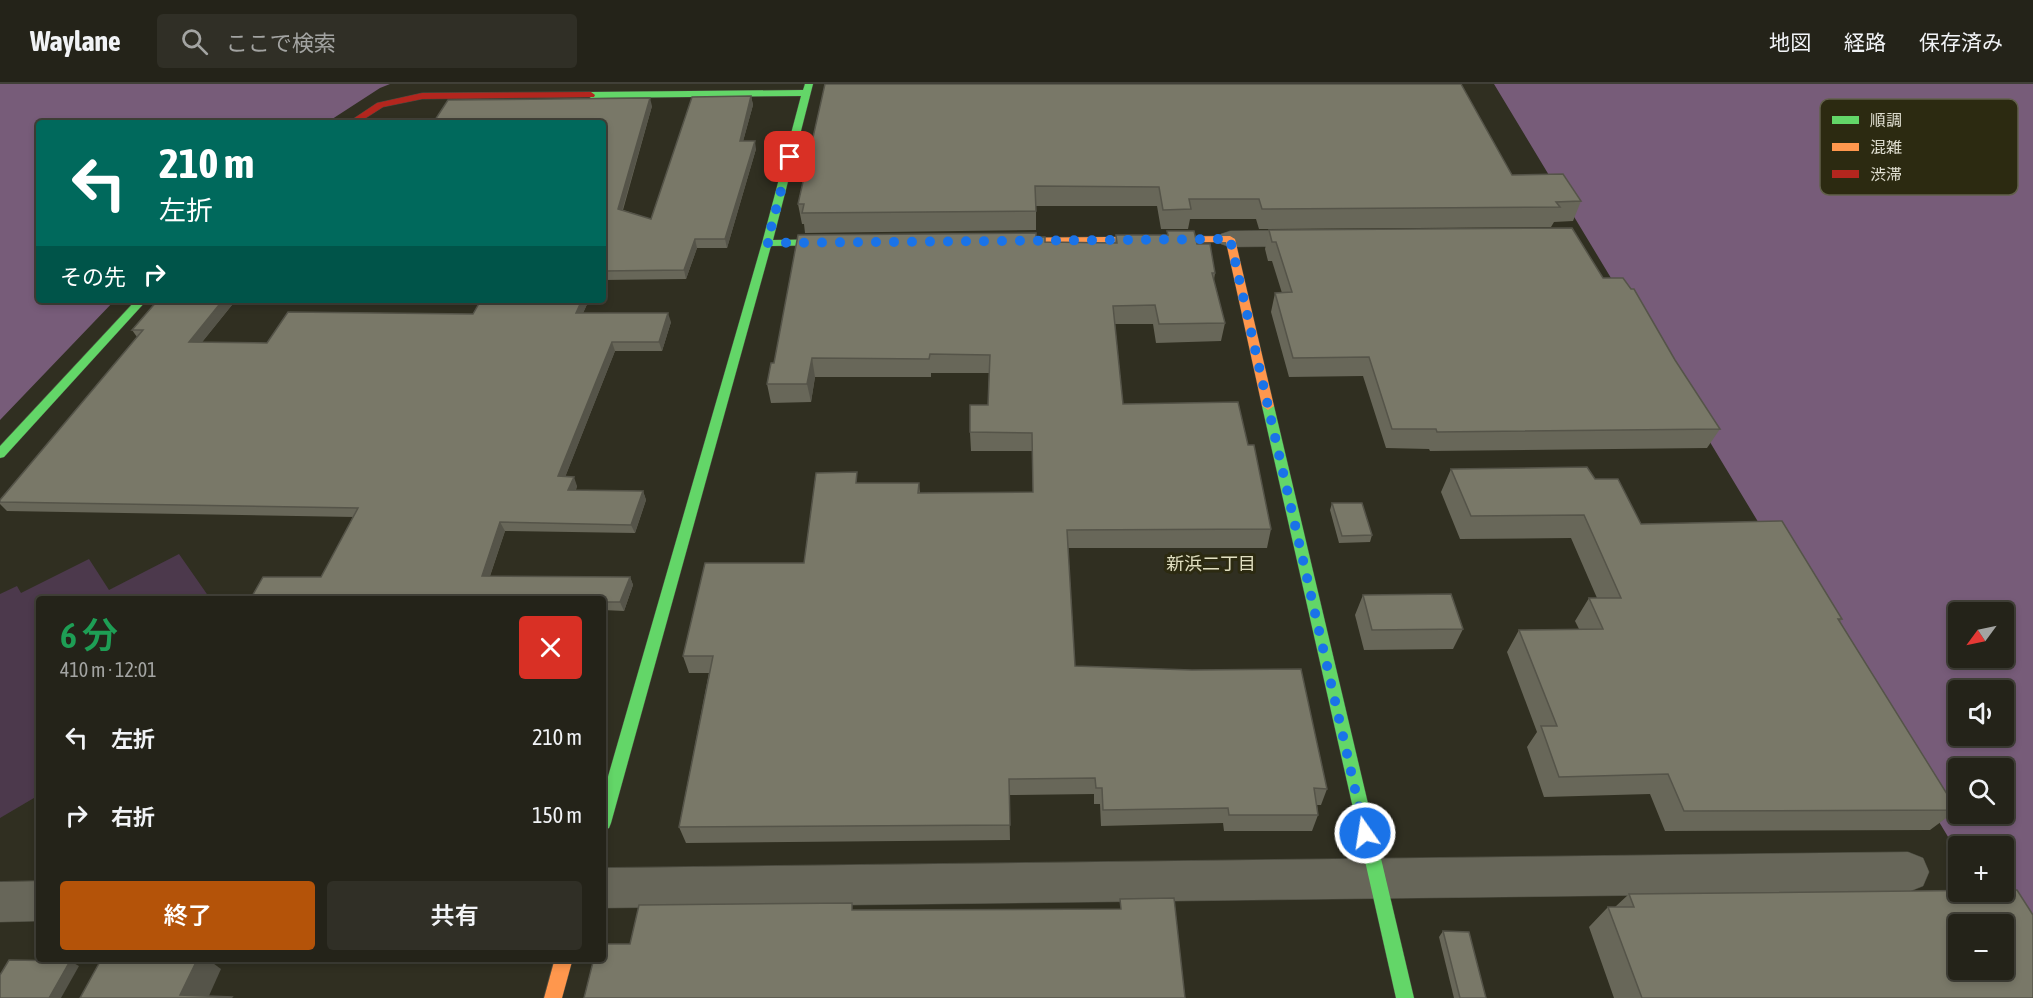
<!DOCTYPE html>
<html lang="ja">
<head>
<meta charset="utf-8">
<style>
  body { margin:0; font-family:"Asap Condensed","Noto Sans JP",sans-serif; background:#302f26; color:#f1f3f6; height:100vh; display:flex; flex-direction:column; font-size:22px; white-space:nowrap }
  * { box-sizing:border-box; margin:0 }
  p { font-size:20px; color:#a3a4a2 }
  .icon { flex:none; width:33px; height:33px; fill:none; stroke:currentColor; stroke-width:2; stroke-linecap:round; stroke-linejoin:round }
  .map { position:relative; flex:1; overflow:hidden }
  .sheet { position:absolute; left:36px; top:512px; width:570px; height:366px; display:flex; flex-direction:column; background:#242319; border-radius:6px; box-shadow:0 3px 9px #0003,0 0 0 2px #414038 }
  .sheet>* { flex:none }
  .hud { position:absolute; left:36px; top:36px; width:570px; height:183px; border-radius:6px; box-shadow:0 3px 9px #0003,0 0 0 2px #414038; background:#00695c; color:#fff; overflow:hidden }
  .needle { width:39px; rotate:237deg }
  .buttons { position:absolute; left:1948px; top:518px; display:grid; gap:12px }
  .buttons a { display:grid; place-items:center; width:66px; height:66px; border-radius:6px; background:#242319; box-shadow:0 3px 9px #0003,0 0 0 2px #414038; font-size:30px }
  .pin { position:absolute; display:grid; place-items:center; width:51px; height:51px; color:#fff; margin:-26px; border-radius:12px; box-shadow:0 3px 9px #0006 }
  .me { position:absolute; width:66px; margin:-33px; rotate:347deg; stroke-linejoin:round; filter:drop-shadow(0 0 4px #0008) }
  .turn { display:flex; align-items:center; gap:21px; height:126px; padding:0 24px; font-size:27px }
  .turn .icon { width:78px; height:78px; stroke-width:2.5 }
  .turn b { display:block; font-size:42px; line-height:51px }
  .then { display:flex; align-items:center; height:57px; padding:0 24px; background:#0003; gap:12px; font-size:22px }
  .round { display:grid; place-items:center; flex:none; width:63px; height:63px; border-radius:6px; background:#302f26 }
  .head { display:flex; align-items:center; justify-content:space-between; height:102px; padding:0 24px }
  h1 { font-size:36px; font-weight:600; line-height:45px; color:#1e9e55 }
  .cta { display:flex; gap:12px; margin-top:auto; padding:12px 24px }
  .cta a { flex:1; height:69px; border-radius:6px; background:#b45309; color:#fff; font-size:24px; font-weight:600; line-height:69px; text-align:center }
  .cta a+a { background:#302f26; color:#f1f3f6 }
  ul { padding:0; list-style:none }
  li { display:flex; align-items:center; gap:18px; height:78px; padding:0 24px }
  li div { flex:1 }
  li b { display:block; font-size:22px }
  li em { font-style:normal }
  header { display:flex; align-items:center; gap:36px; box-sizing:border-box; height:84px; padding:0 30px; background:#242319; border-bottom:2px solid #414038 }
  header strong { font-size:28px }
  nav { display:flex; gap:33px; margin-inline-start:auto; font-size:21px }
  .search { width:420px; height:54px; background:#302f26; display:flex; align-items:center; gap:15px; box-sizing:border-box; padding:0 21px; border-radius:6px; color:#a3a4a2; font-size:22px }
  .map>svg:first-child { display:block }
  .green { fill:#4c394c }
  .water { fill:#775c79; fill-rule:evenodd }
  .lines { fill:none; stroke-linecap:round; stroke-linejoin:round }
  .street-casing { stroke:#4a4a3f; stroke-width:1 }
  .fast-casing { stroke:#4a4a3f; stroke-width:1 }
  .slow-casing { stroke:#4a4a3f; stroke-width:1 }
  .jam-casing { stroke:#4a4a3f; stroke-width:1 }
  .street { fill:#676659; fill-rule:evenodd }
  .fast { fill:#63d668; fill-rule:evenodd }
  .slow { fill:#ff974d; fill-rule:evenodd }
  .jam { fill:#b3261e; fill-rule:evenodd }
  .wall { fill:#686759 }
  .shaded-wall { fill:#555449 }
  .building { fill:#797868; stroke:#555449; stroke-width:1.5; fill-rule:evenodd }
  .route { stroke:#1a73e8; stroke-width:10; stroke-dasharray:0 18 }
  .labels { text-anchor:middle; stroke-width:6; stroke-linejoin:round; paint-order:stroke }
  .neighbourhood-label { font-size:18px; fill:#e1dfc1; stroke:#2c2a11 }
  .key { fill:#2c2a11; stroke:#62604b; stroke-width:1.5 }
  .key-label { font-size:16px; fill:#e0dfd1 }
</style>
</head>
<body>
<header>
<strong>Waylane</strong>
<div class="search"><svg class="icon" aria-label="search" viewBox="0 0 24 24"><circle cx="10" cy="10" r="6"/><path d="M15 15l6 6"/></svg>ここで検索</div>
<nav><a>地図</a><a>経路</a><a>保存済み</a></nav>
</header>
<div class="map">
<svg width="2033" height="914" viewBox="0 0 2033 914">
  <rect width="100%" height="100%" fill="#302f21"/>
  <path class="green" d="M179,470L209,513L39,514V711L0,734V510L17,502L21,509L89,475L109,506Z"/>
  <g class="water">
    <path d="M0,0H594H390L380,4L326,39H39V216H115L0,336Z"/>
    <path d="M1494,0H2033V894L2004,840V762H1959V771ZM1959,528H2004V573H1959ZM1959,606H2004V651H1959ZM1959,684H2004V729H1959Z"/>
  </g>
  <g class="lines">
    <defs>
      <g id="street">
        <path d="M1312,146L1321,149L1325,154L1321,159L1312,162L1230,163L1221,160L1217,155L1221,150L1230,147Z"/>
        <path d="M1908,768L1923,774L1929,788L1923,802L1908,808L603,824V784Z"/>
        <path d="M39,797V837L0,838V798Z"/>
      </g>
      <g id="fast">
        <path d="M805,0H813L773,156L840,155L845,158L840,161L771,162L611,739L609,744L603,747V710L762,159L801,12L591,14L587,11L591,8L803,6Z"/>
        <path d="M136,216H147L4,373L0,374V362Z"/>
        <path d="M1268,318L1274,322L1414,914H1396L1262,322Z"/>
      </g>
      <g id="slow">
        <path d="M1230,152L1235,155L1274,322L1268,326L1262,322L1226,158L1000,160L995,157L1000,154Z"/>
        <path d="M555,874H573L562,914H544Z"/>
      </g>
      <path id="jam" d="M591,8L595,11L594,13L422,15L383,23L358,39H347L377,19L422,9Z"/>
    </defs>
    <use href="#street" class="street-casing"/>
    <use href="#fast" class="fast-casing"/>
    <use href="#slow" class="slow-casing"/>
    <use href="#jam" class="jam-casing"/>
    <use href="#street" class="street"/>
    <use href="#fast" class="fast"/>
    <use href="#slow" class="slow"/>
    <use href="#jam" class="jam"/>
  </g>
  <g class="wall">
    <path d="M825,0L1512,91L1581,117L1573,137L1554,138L1551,143L1259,145L1256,135H1190L1188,145H1161L1157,122H1036V146L805,149L804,140H802L798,120Z"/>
    <path d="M751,12L753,21L743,57L756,65L727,164H697L686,195L603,196V39L652,22L623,126L651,135Z"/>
    <path d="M1269,146L1603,194L1675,276L1720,345L1707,364L1430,367L1429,365L1386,364L1363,292L1289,293L1271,228L1275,209H1282L1272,177H1268L1265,165Z"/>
    <path d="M1167,147L1197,160L1215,189L1214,196L1225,239L1221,257L1156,259L1153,240H1115L1123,320L1248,361L1271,445L1267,464H1068L1075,582L1327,705L1321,721H1317L1318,731L1312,747H1224L1223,739L1101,742L1100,720H1094V710L1009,711L1010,756L686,759L679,743L709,589H689L683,572L804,479L859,399H919L920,409L1033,408L1032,367H971L970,348L988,321L989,289H931V293H815L811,318L771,319L767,300L774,279L1036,153L1045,158H1115L1116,151H1167Z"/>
    <path d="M236,216L202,258L267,259L473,230L481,216H589L583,229L671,238L662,267H615L565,393L577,402L576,406L643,407L646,416L635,449L505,447L490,492L630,493L633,501L624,527L603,526V514L321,493L354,433L7,427L0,420V416L137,253L132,246Z"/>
    <path d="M1451,385L1595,395L1641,440L1842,535L1840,538L1957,726L1930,746L1665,747L1650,710L1544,713L1527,663L1537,648L1507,568L1519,546L1579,545L1575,537L1589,514H1597L1571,454L1460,455L1441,408Z"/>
    <path d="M1332,419L1372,451L1370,458L1339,459L1330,426Z"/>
    <path d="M1363,511L1463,545L1453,565L1364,566L1355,531Z"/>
    <path d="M1629,810L2033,914H1614L1589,843L1608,823H1615Z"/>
    <path d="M1443,847L1486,914H1454L1439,853Z"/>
  </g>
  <g class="shaded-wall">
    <path d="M751,12L753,21L741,65L740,57Z"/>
    <path d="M650,14L652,22L620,134L618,125Z"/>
    <path d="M755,57L756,65L727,164L725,155Z"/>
    <path d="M695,155L697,164L686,195L684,186Z"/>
    <path d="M223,216H236L195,267L189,258Z"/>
    <path d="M582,216H589L579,238L576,229Z"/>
    <path d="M668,229L671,238L662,267L659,258Z"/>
    <path d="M612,258L615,267L562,401L558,392Z"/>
    <path d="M812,274L815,293L811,318L807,300Z"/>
    <path d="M574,393L577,402L572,415L568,406Z"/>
    <path d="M643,407L646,416L635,449L631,441Z"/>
    <path d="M500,438L505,447L487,501L482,492Z"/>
    <path d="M630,493L633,501L624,527L620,518Z"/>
    <path d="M181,874H206L221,885L208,914L180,911Z"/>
    <path d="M70,877L79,882L61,914H49Z"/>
  </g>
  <g class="building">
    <path d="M825,0H1461L1512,91L1563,90L1581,117L1556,118L1560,123L1262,125L1259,115H1189L1191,125L1163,126L1159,103L1035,102L1036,127L802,129L804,120H798Z"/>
    <path d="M751,12L740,57H755L725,155H695L684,186L603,187V39H433L448,16L650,14L618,125L651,135L692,13Z"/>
    <path d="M365,36L382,39H361Z"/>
    <path d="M1572,144L1603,194H1623L1631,205H1634L1675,276L1720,345L1437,348L1436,345H1392L1369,273L1293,274L1275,209L1292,208L1276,158H1272L1269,146Z"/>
    <path d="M1167,147H1194L1197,160H1210L1215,189H1212L1225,239L1159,240L1155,221L1113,222L1123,320L1238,318L1248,361H1254L1271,445L1067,446L1075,582L1192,586L1301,585L1327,705L1314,704L1318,731H1229L1228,724L1103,726L1102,704H1096L1095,694L1009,695L1010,741L679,743L713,572H683L705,479H804L816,389L857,388L856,399H919L918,409L1033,408L1032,349L970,348V321H988L990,271L930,270L929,275L812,274L807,300H767L771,279H774L798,151L1036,149V153H1045V158L1117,159L1116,151H1168Z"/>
    <path d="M158,216H223L189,258L267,259L288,228L473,230L481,216H582L576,229H668L659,258H612L558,392L574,393L568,406L643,407L631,441L500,438L482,492L630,493L620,518H603V514H251L263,493H321L358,424L0,418V416L143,246H132Z"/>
    <path d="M1587,383L1595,395H1618L1641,440L1782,437L1842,535H1838L1957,726L1684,727L1668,690L1559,693L1541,642H1557L1519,546L1603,545L1589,514H1621L1584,431L1471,432L1451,385Z"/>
    <path d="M1332,419H1362L1372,451L1342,452Z"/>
    <path d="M1451,510L1463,545L1372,546L1363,511Z"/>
    <path d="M2004,806H2017L2033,831V914H1642L1608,823H1634L1629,810ZM1959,840H2004V885H1959Z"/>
    <path d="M1174,814L1185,914H584L594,874H603V860H630L639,821L852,819V826L1121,825L1120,815Z"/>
    <path d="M1443,847L1469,848L1486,914H1460Z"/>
    <path d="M102,874H198L180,911L232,913L231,914H80Z"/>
    <path d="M9,876L70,877L49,914H0V891Z"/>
  </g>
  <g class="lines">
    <path class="route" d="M790,73L767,159L1230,155L1365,749"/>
  </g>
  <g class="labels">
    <g class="neighbourhood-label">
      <text x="1211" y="486">新浜二丁目</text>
    </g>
  </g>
  <rect x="1820" y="15" width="198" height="96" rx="9" class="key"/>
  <rect x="1832" y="32" width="27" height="8" fill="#63d668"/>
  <rect x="1832" y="59" width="27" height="8" fill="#ff974d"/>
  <rect x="1832" y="86" width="27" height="8" fill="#b3261e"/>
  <g class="key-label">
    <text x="1870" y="42">順調</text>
    <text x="1870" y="69">混雑</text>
    <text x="1870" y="96">渋滞</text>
  </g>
</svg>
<div class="buttons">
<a><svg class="needle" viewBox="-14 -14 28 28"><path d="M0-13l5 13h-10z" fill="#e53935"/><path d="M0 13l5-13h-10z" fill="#a3a4a2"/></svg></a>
<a><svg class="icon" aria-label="sound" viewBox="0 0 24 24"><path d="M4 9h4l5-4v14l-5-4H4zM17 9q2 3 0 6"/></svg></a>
<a><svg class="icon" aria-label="search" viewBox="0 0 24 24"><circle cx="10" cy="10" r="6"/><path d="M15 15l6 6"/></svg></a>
<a>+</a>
<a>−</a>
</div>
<div class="pin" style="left:790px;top:73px;background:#d93025"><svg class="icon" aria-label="arrive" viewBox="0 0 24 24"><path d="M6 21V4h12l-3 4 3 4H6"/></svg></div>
<svg class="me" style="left:1365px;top:749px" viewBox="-20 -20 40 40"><circle r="17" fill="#1a73e8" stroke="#fff" stroke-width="3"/><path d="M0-11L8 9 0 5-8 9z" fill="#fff"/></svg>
<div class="hud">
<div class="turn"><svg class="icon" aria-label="left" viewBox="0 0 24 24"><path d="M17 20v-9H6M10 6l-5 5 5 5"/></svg><div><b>210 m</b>左折</div></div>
<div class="then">その先<svg class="icon" aria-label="right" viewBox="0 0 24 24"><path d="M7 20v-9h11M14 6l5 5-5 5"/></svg></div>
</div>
<section class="sheet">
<div class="head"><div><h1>6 分</h1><p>410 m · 12:01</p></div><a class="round" style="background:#d93025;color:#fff"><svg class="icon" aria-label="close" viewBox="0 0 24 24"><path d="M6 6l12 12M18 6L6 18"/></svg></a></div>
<ul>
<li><svg class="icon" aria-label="left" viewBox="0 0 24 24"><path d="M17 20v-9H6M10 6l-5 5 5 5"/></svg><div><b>左折</b></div><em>210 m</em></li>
<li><svg class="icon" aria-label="right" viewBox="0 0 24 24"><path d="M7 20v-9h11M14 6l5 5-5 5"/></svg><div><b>右折</b></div><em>150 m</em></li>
</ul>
<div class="cta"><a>終了</a><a>共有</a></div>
</section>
</div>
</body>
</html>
